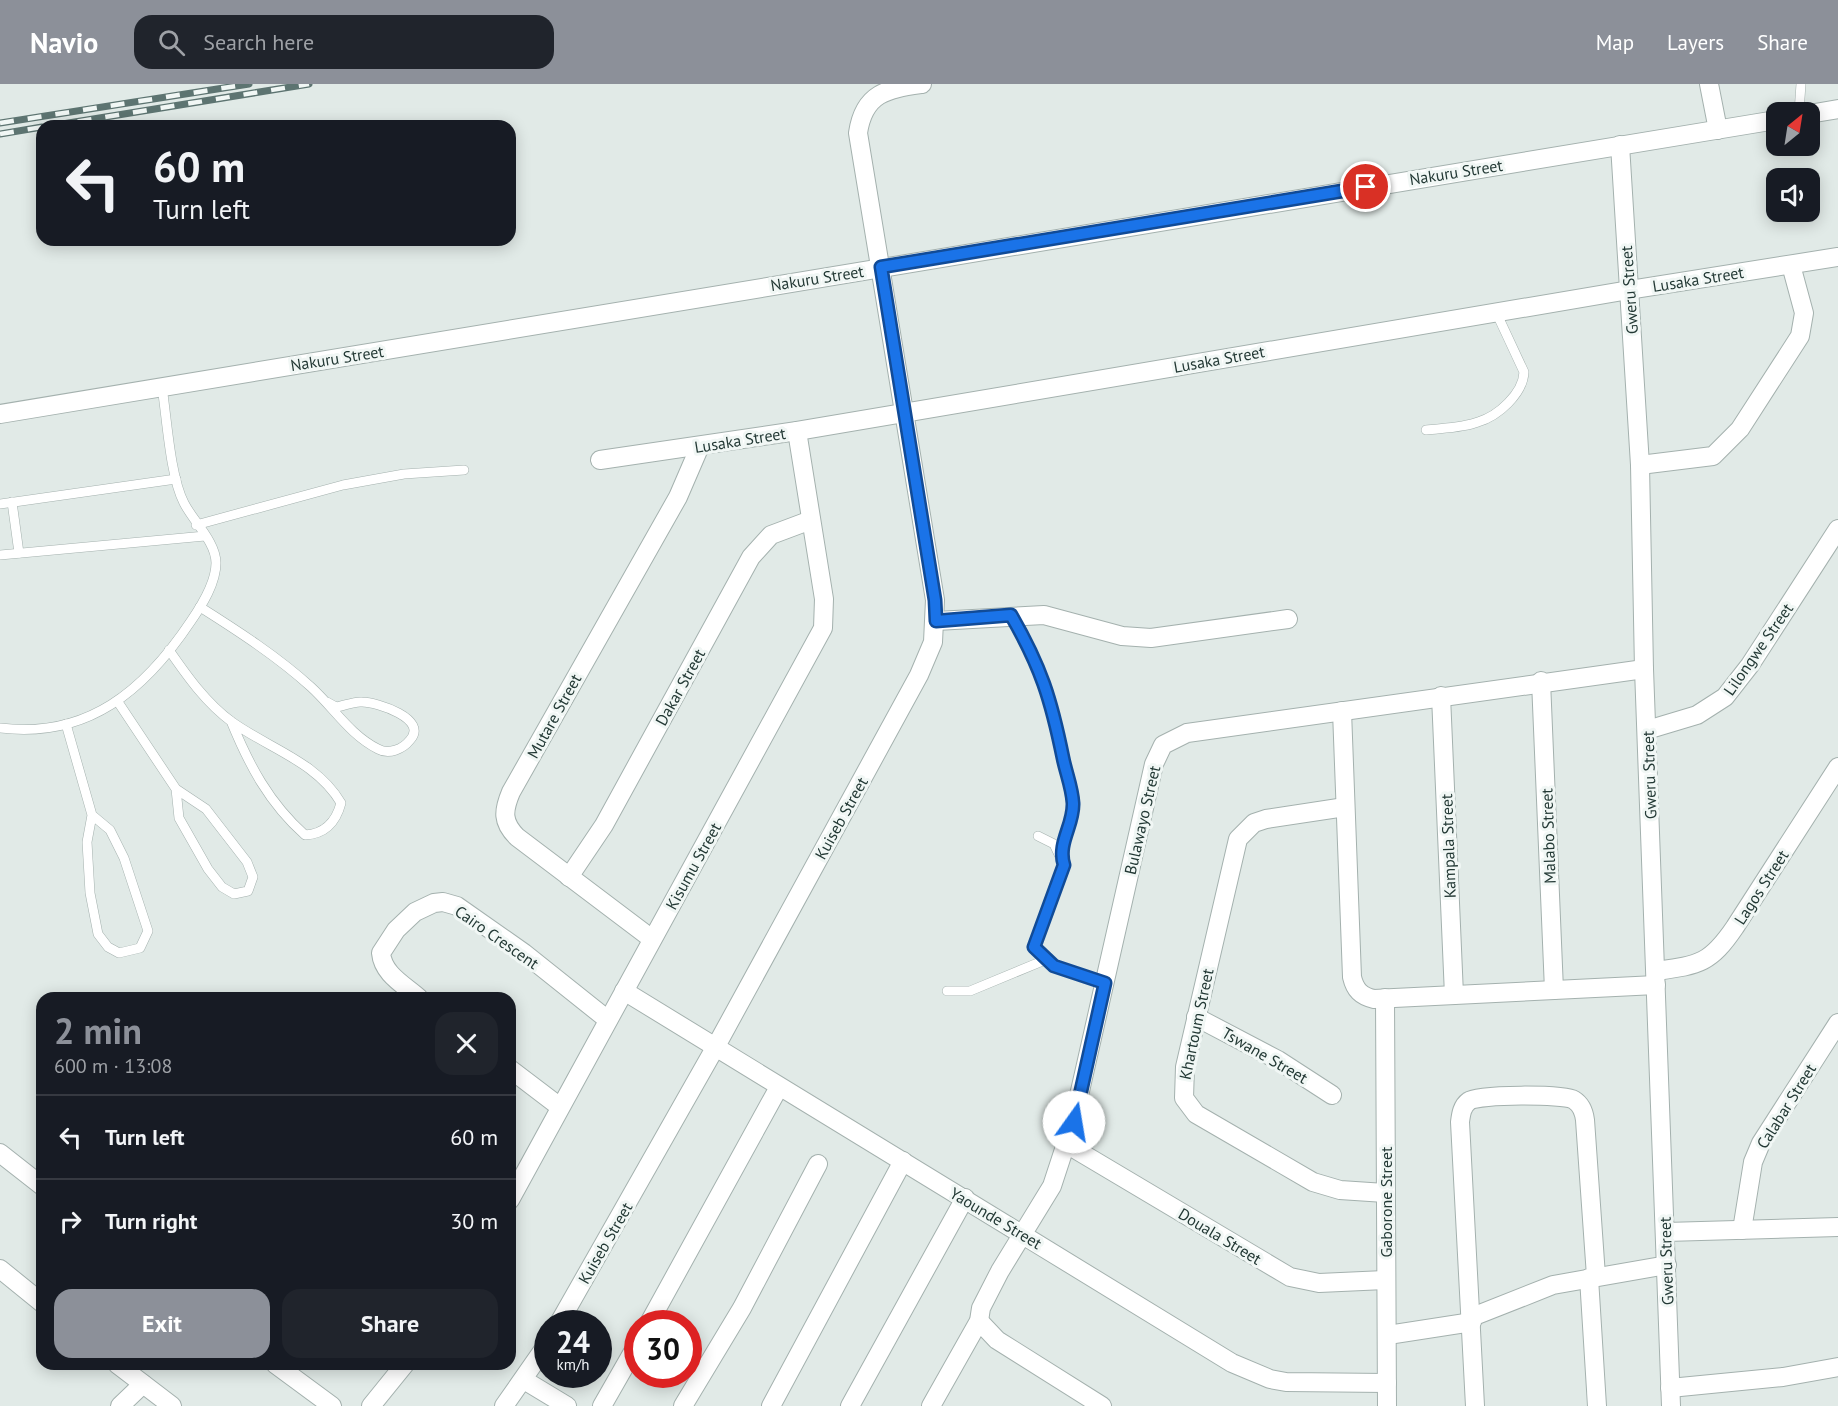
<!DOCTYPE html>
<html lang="en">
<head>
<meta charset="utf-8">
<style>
  body { margin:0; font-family:"PT Sans",sans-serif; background:#20242c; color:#f1f3f6; height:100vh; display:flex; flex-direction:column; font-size:22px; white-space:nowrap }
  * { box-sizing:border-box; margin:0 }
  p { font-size:20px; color:#9ea1a6 }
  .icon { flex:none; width:33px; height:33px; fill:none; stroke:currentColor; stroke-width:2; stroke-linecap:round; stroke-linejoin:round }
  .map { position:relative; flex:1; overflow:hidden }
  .drawer { position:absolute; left:36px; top:908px; width:480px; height:378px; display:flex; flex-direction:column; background:#171b24; border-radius:18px; box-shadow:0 3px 15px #0003 }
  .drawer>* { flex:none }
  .guide { position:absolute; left:36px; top:36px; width:480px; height:126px; border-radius:18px; box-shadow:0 3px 15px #0003; background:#171b24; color:#f1f3f6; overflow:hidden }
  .needle { width:39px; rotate:30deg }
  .buttons { position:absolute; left:1766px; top:18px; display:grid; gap:12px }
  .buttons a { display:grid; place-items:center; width:54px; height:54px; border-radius:12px; background:#171b24; box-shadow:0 3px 15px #0003; font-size:30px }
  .speed { position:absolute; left:534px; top:1226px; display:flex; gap:12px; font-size:30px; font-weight:700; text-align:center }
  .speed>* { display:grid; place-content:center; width:78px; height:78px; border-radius:50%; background:#171b24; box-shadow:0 3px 15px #0003; line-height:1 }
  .speed small { font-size:15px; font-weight:400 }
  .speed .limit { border:9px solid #d22; background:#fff; color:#111 }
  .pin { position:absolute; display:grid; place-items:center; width:51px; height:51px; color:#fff; margin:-26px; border:3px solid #fff; border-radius:50%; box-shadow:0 2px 6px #0007 }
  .me { position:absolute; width:66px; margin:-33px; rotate:13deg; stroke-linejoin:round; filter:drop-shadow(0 0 4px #0008) }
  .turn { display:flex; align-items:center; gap:21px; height:126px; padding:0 18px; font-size:27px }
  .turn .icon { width:78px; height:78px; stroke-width:2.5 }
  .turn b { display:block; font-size:42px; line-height:51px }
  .round { display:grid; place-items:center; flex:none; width:63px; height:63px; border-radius:18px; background:#20242c }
  .head { display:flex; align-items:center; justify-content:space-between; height:102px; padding:0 18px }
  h1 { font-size:36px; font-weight:700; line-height:45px; color:#8c9099 }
  .primary-button { display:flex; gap:12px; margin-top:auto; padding:12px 18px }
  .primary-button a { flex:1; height:69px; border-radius:18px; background:#8c9099; color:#fff; font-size:24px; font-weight:700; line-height:69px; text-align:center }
  .primary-button a+a { background:#20242c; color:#f1f3f6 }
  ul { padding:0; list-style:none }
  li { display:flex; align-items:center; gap:18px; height:84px; padding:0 18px; border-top:2px solid #363941 }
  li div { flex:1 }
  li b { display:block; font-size:22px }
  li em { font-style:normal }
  header { display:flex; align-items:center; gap:36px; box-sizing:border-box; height:84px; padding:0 30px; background:#8c9099; color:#fff }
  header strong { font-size:28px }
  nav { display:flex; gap:33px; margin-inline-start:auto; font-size:21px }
  .search { width:420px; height:54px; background:#20242c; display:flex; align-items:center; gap:15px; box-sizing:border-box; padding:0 21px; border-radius:18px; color:#9ea1a6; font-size:22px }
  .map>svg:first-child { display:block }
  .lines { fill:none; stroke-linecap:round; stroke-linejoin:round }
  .service-casing { stroke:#a4b1ae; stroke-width:10 }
  .minor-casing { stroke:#a4b1ae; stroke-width:20 }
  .service { stroke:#fff; stroke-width:9 }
  .minor { stroke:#fff; stroke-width:18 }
  .rail-casing { stroke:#5d7471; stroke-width:7 }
  .rail { stroke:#f1f7f5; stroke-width:4.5; stroke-dasharray:14; stroke-linecap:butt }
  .route-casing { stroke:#114b97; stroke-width:15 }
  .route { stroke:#1a73e8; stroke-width:10 }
  .labels { text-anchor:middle; stroke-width:6; stroke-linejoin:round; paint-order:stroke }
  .street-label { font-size:16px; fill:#233935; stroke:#f1f7f5 }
</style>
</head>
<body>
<header>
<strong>Navio</strong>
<div class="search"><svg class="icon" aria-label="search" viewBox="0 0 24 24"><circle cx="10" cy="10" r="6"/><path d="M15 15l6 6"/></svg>Search here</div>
<nav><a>Map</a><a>Layers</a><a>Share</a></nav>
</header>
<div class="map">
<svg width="1838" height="1322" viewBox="0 0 1838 1322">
  <rect width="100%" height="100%" fill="#e1eae7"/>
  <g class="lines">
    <defs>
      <g id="service">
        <path d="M1799,28L1801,0"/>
        <path d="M1426,346C1442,344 1462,344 1478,338C1498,332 1523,310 1524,288L1496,228"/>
        <path d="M12,418L19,469"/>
        <path d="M0,420L176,395"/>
        <path d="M196,441L343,401L404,390L464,386"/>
        <path d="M0,471L205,452"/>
        <path d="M200,523C238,547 278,573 311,603C334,624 350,651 378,665C389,671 403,665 410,656C429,635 377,618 362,618C354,617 344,622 336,623L327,618"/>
        <path d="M1012,533L1031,565L1048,606L1072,709L1073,729L1060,769"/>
        <path d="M169,566C187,592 206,619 232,638C270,665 317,678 341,719C336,738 325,750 305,751C269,719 249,681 231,637"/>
        <path d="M118,618L176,705L206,725L247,778L253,793L248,807L234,810L222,803L208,785L179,734L176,705"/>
        <path d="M66,640L92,731L110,746L124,774L148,847L140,864L119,869L108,863L98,850L90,809L87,758L92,731"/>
        <path d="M0,644C88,655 145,606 191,537C202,521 216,499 216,479C216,458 193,437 184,419C170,392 167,335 162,303"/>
        <path d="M1038,752L1054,760L1064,781L1034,863L1054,882L1105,899"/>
        <path d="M947,907H970L1045,876"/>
      </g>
      <g id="minor">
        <path d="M1709,0L1718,46"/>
        <path d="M1809,30L1838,25"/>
        <path d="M1620,61L1640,381L1644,585L1671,1322"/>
        <path d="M0,330L1776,36"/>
        <path d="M600,376L797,347L1629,206L1838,173"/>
        <path d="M1640,381L1713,372L1740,345L1800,252L1804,229L1791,181"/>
        <path d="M936,537L1044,531L1122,552L1151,554L1288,535"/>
        <path d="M1541,597L1554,906"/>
        <path d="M1441,612L1454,911"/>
        <path d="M1342,627L1352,893C1355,906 1361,912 1374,915L1656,901"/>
        <path d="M1647,646L1697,631L1725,613L1750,581L1838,445"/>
        <path d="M1345,723L1266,735L1254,739L1238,755L1185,983L1184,1014L1196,1030L1313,1098L1340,1106L1385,1109"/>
        <path d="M569,793L604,741L751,473L771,451L811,436"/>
        <path d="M652,855L517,753C502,738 503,727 511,708L678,413L700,362"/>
        <path d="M1656,887C1699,881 1710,880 1735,843L1838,683"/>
        <path d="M624,907L1232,1279L1270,1295L1286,1298L1387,1299"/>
        <path d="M419,914C403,900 383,890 381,869L396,846L415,828L434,819L443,818L457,822L524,869L608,936"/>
        <path d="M1385,914L1387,1322"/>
        <path d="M1196,933L1278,976L1332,1011"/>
        <path d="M510,985L560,1023"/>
        <path d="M1068,1061L1290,1193L1319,1199L1385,1196"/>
        <path d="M0,1069L42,1102"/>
        <path d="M510,1116L823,544L824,515L797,347"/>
        <path d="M1742,1146L1753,1078L1761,1059L1838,939"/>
        <path d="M1666,1148L1838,1143"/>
        <path d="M0,1185L42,1219"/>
        <path d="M1589,1194L1597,1322"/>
        <path d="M1472,1233L1553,1201L1667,1181"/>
        <path d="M979,1237L997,1256L1102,1322"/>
        <path d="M559,1239L715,964L919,591L933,558L935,516L858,49C864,8 888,5 922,0"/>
        <path d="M649,1239L779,1003"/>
        <path d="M1388,1251L1472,1238"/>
        <path d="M117,1280L172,1322"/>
        <path d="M275,1280L332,1322"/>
        <path d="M524,1296L567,1322"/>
        <path d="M1670,1304L1783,1293L1838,1283"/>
        <path d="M120,1322L143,1300"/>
        <path d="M371,1322L405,1280"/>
        <path d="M504,1322L548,1259"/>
        <path d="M602,1322L638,1259"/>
        <path d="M683,1322L742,1224L818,1080"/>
        <path d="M771,1322L903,1077"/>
        <path d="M850,1322L965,1114"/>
        <path d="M931,1322L979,1237L981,1224L1000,1187L1052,1102L1073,1038L1154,680L1163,661L1187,649L1644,585"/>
        <path d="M1475,1322L1460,1038C1461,1030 1462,1022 1469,1017C1478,1010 1564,1010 1574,1016C1582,1021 1584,1028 1585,1036L1596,1192"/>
      </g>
    </defs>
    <use href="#service" class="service-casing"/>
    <use href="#minor" class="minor-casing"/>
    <use href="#service" class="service"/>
    <use href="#minor" class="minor"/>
    <defs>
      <g id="rail">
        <path d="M0,39L249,0"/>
        <path d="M50,42L309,0"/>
        <path d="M0,50L42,43"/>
      </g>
    </defs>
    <use href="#rail" class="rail-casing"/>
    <use href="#rail" class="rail"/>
  </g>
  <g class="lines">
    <defs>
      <path id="route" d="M1074,1038L1105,899L1054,882L1034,863L1064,781C1057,759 1074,741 1073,719C1072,703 1066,689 1063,674C1051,615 1041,583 1011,531L936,537L935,516L881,183L1366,103"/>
    </defs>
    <use href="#route" class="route-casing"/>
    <use href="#route" class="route"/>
  </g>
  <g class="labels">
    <g class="street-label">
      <text transform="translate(1456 88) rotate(-9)" y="6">Nakuru Street</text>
      <text transform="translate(817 194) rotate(-9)" y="6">Nakuru Street</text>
      <text transform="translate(1698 195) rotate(-9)" y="6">Lusaka Street</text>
      <text transform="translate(1629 206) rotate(-94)" y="6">Gweru Street</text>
      <text transform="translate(337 274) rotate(-9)" y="6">Nakuru Street</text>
      <text transform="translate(1219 275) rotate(-10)" y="6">Lusaka Street</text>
      <text transform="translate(740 356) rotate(-9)" y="6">Lusaka Street</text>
      <text transform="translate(1758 565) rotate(-55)" y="6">Lilongwe Street</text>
      <text transform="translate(680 603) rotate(-61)" y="6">Dakar Street</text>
      <text transform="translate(554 632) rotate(-61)" y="6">Mutare Street</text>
      <text transform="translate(1649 691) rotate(-92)" y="6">Gweru Street</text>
      <text transform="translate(841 734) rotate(-61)" y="6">Kuiseb Street</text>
      <text transform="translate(1142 736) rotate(-77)" y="6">Bulawayo Street</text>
      <text transform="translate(1548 752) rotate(-92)" y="6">Malabo Street</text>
      <text transform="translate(1448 762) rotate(-92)" y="6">Kampala Street</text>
      <text transform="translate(693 782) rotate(-61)" y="6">Kisumu Street</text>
      <text transform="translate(1761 803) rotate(-57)" y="6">Lagos Street</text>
      <text transform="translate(497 853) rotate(35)" y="6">Cairo Crescent</text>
      <text transform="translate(1196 940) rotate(-78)" y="6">Khartoum Street</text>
      <text transform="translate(1265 971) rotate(30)" y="6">Tswane Street</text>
      <text transform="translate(1786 1022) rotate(-58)" y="6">Calabar Street</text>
      <text transform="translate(1386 1118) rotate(-90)" y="6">Gaborone Street</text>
      <text transform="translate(996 1134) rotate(31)" y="6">Yaounde Street</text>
      <text transform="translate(1220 1152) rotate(31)" y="6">Douala Street</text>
      <text transform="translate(605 1159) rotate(-60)" y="6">Kuiseb Street</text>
      <text transform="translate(1666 1177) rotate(-92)" y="6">Gweru Street</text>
    </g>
  </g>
</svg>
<div class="buttons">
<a><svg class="needle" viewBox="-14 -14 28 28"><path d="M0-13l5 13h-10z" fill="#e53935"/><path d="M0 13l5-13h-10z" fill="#9ea1a6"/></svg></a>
<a><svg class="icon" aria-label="sound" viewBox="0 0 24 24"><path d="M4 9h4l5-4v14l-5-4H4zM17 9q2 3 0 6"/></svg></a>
</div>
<div class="speed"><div>24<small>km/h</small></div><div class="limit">30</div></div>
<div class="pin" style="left:1366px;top:103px;background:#d93025"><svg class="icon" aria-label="arrive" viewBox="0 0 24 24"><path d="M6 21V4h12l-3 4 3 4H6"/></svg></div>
<svg class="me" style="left:1074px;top:1038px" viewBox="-20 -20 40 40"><circle r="19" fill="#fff"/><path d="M0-13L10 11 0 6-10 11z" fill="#1a73e8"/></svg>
<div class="guide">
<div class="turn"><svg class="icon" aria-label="left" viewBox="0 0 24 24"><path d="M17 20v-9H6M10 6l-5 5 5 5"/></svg><div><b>60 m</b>Turn left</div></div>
</div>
<section class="drawer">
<div class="head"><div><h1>2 min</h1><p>600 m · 13:08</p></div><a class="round"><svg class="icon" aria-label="close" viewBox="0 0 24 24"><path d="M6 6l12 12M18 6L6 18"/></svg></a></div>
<ul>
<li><svg class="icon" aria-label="left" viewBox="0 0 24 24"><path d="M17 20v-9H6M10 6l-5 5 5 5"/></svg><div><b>Turn left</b></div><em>60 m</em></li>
<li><svg class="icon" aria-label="right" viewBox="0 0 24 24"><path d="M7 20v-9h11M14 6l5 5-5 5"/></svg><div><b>Turn right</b></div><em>30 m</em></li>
</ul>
<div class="primary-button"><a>Exit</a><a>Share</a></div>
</section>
</div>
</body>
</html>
